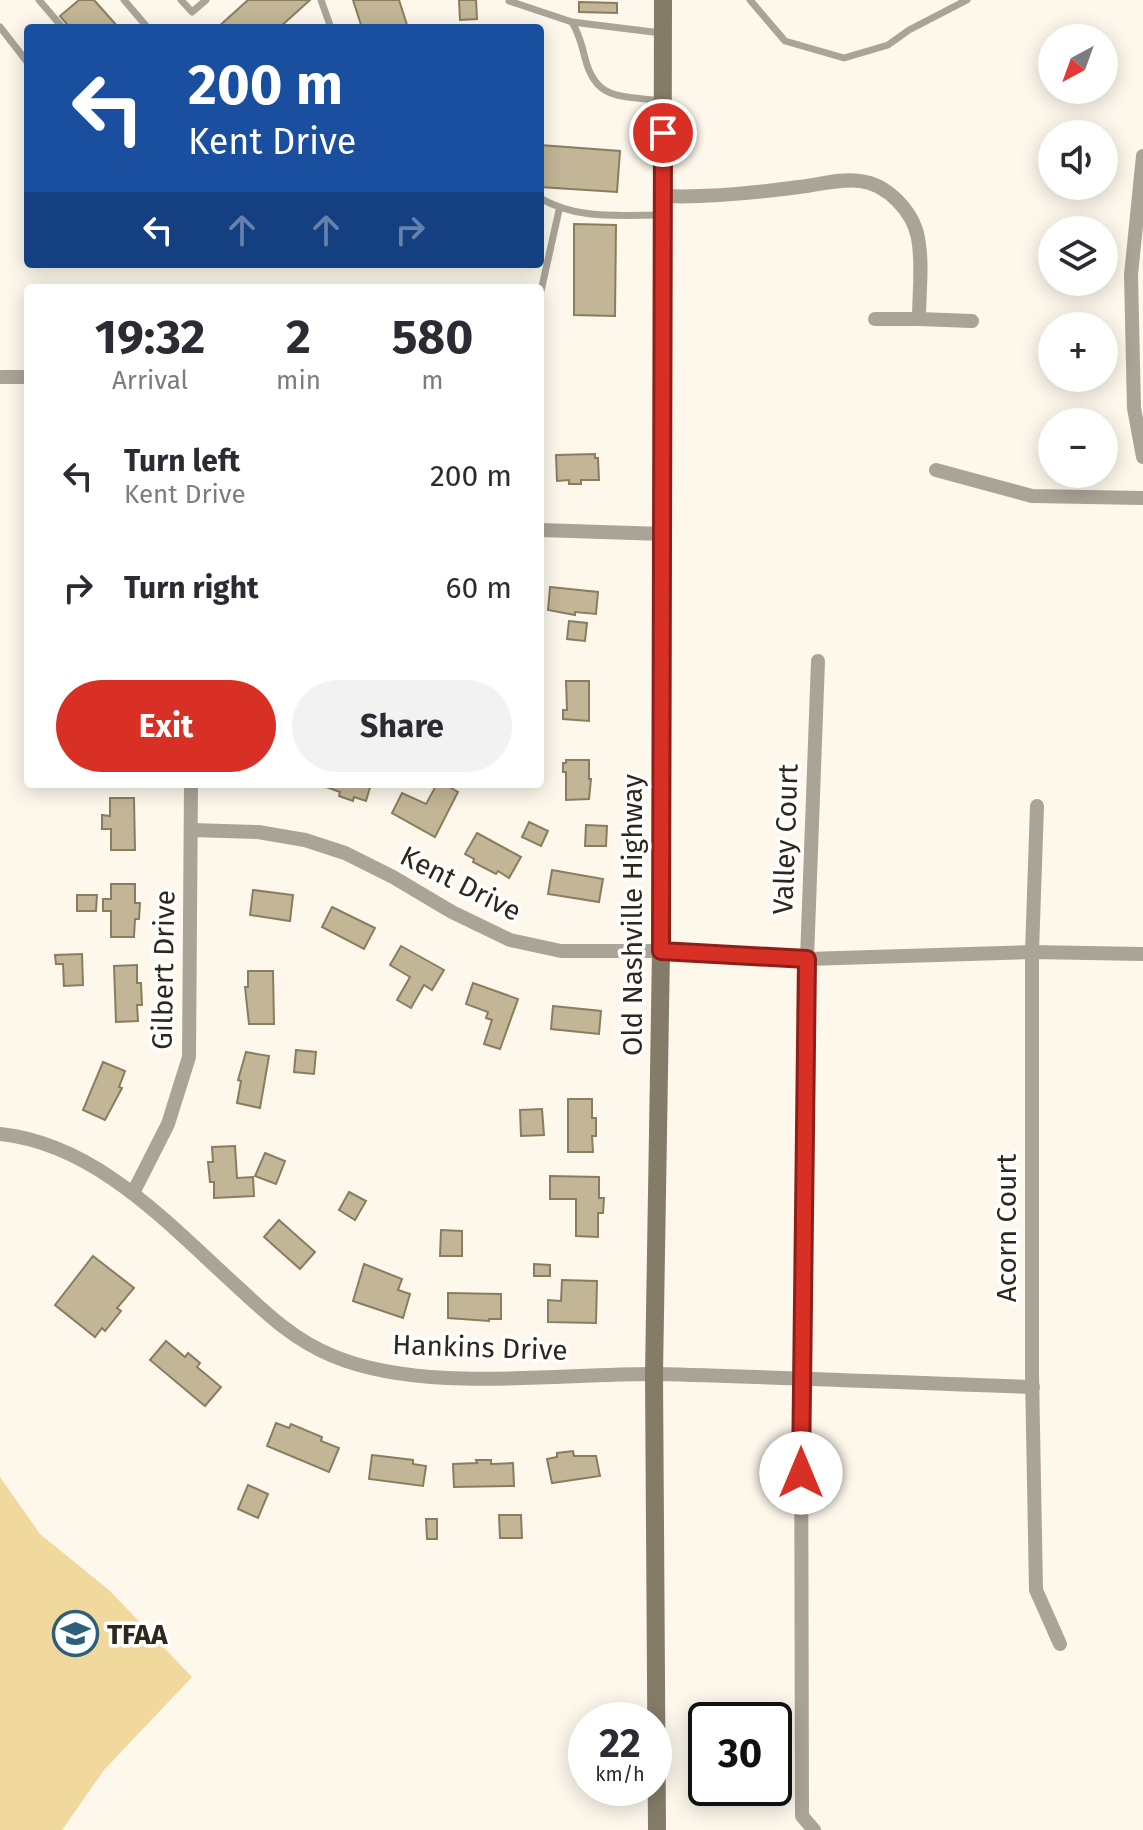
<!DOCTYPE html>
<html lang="en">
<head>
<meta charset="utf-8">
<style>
  body { margin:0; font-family:"Fira Sans",sans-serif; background:#f2f2f3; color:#2b2b33; height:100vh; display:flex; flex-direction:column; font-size:30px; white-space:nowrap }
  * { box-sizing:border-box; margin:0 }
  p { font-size:26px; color:#7c7c81 }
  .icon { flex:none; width:44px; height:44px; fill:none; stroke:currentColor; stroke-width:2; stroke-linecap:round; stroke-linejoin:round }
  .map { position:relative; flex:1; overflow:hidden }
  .panel { position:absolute; left:24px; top:284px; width:520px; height:504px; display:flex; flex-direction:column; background:#fff; border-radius:8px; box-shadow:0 4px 20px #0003 }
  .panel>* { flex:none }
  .top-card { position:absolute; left:24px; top:24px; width:520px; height:244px; border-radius:8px; box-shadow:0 4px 20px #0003; background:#1a4fa0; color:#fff; overflow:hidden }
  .needle { width:52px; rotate:221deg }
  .tools { position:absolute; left:1038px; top:24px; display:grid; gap:16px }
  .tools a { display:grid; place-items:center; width:80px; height:80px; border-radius:50%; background:#fff; box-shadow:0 4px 20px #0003; font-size:40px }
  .speed { position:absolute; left:568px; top:1702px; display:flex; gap:16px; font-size:40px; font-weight:700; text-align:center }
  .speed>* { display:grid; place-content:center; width:104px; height:104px; border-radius:50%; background:#fff; box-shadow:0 4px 20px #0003; line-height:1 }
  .speed small { font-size:20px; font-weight:400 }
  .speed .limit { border:4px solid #111; border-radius:12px; background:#fff; color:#111 }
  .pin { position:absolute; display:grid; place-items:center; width:68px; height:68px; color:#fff; margin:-34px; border:4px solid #fff; border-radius:50%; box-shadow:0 2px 8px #0007 }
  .me { position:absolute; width:88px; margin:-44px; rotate:0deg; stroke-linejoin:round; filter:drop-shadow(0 0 6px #0008) }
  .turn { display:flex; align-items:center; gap:28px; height:168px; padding:0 32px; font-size:36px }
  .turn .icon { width:104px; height:104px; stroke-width:2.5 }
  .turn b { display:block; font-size:56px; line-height:68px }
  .lanes { display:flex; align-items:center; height:76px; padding:0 32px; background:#0003; justify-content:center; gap:40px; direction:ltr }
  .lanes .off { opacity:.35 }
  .eta { display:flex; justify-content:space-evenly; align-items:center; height:136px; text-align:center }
  .eta b { font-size:48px; font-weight:700; line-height:56px }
  .button { display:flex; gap:16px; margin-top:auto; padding:16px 32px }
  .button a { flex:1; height:92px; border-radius:48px; background:#d93025; color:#fff; font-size:32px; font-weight:700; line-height:92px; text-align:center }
  .button a+a { background:#f2f2f3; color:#2b2b33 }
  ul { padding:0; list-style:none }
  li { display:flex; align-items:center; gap:24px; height:112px; padding:0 32px }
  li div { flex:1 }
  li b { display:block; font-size:30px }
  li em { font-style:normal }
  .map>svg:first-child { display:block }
  .green { fill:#f1d99e }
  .building { fill:#c3b697; stroke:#8a7d5f; stroke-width:2 }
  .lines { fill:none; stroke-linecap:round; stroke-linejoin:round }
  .lane { stroke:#aaa497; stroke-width:7 }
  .street { stroke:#aaa497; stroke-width:14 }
  .secondary { stroke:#847c68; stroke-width:18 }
  .route-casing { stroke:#8d1f18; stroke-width:20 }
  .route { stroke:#d93025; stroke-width:14 }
  .labels { text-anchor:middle; stroke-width:7; stroke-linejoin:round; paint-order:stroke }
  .street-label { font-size:28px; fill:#2d281b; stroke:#fff }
  .poi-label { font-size:28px; font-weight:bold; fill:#2d281b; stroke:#fff; text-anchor:start }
</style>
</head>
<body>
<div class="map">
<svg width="1143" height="1830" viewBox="0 0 1143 1830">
  <rect width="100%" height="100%" fill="#fdf8eb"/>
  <path class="green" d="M0,1477L40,1534L110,1591L192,1677L104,1770L62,1830H0Z"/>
  <g class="building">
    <path d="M79,0H94L119,28H70L60,16Z"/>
    <path d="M248,0H310L279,28H217Z"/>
    <path d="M353,0H399L408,28H362Z"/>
    <path d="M459,0H476L477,19L460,20Z"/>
    <path d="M579,2L617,3V13L579,12Z"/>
    <path d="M540,145L620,151L617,192L540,187Z"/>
    <path d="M574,224L616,225L615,316L574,315Z"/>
    <path d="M595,454V458H598L599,480H581V484H569V480L557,481L556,455Z"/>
    <path d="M550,587L598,592L596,614L575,612V615L548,610Z"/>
    <path d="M569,621L587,623L585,641L567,639Z"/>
    <path d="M566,681H589V721L563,719V710H567Z"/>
    <path d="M566,760H589V779H591L589,799L566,800V772H563V763H566Z"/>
    <path d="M318,784H371L366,801L354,797L353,801L339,796L340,792Z"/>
    <path d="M437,784H444L458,792L435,837L392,813L402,793L426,804Z"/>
    <path d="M110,798H134L135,850H111V829H102V815L110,816Z"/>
    <path d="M529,822L548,831L541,846L522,837Z"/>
    <path d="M586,825L607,826L606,846H585Z"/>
    <path d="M477,833L521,857L509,878L498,871L496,874L473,862L474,859L465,854Z"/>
    <path d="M552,870L603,879L599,902L548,894Z"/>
    <path d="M111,884H135V903H140L139,919H135L134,937H111V911H103V899H111Z"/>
    <path d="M253,890L293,895L290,921L250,915Z"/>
    <path d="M77,895H97L96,911H77Z"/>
    <path d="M332,907L375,928L364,949L322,927Z"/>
    <path d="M401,946L444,970L432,990L424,985L411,1008L397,1000L410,977L390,965Z"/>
    <path d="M82,954L83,985L64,986L63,964H56L55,955Z"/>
    <path d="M137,965V983H141L142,1005H137L138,1021L116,1022L114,966Z"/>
    <path d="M248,971H273L274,1024H249L245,987H248Z"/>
    <path d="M473,983L518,999L500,1049L484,1044L492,1020L486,1018L488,1012L466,1004Z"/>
    <path d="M553,1006L601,1011L599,1034L551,1029Z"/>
    <path d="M296,1050L316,1052L314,1074L294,1072Z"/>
    <path d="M246,1052L269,1056L260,1108L237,1103L241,1081L238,1080Z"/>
    <path d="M103,1062L125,1071L119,1087L122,1088L105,1120L83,1110Z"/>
    <path d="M568,1099H592V1118H596V1136H592L593,1152H568Z"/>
    <path d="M542,1109L544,1135L521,1136L520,1110Z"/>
    <path d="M235,1146L237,1178L253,1177L254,1196L214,1198V1182H210L208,1162H213L212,1147Z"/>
    <path d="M265,1153L285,1161L276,1184L255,1176Z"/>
    <path d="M550,1176L599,1177V1198H604L603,1213H598V1237L576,1236V1199H550Z"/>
    <path d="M349,1192L366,1201L355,1220L339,1210Z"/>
    <path d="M279,1220L315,1252L300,1269L264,1237Z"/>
    <path d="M441,1230L462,1231V1256H440Z"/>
    <path d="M93,1256L134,1288L117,1308L121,1311L105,1331L102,1328L95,1337L55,1305Z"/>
    <path d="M364,1264L402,1279L398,1290L410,1294L403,1318L353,1301Z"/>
    <path d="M534,1264L550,1265V1276H534Z"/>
    <path d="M562,1280L597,1281L596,1323L548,1322V1300L561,1301Z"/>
    <path d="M448,1293L501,1294V1319H489V1321L448,1318Z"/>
    <path d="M166,1341L185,1357L188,1353L200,1363L197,1367L221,1387L205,1406L150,1360Z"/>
    <path d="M276,1423L289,1428L291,1424L322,1437L321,1441L339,1448L329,1472L267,1446Z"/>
    <path d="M573,1451L574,1456H596L600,1476L552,1483L547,1459L557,1457V1453Z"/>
    <path d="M372,1455L413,1460V1464L426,1466L423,1486L369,1479Z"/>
    <path d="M476,1460H491V1464L513,1463L514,1486L454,1487L453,1464L477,1463Z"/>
    <path d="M248,1485L268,1494L258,1518L238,1509Z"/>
    <path d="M499,1515H521L522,1538H500Z"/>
    <path d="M426,1519H437V1539H427Z"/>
  </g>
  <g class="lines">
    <g class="lane">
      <path d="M39,0L63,28"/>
      <path d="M124,0L148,28"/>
      <path d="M181,0L192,12L206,0"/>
      <path d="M321,0L331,28"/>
      <path d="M750,0L785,41L844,58L888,45L909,30L967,0"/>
      <path d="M509,1L572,22C579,34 582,45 585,58C596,102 622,95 661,101"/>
      <path d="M572,22L661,33"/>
      <path d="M0,27L28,63"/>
      <path d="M540,198C577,220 619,215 661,215"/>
      <path d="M541,291L559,210"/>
    </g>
    <g class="street">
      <path d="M1143,156L1131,275L1134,408L1143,457"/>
      <path d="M663,196C708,198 754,193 799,187C818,185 841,178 860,181C887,184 913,211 918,238C923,264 919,293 919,319H875"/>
      <path d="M919,319L972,321"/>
      <path d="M0,377H28"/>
      <path d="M936,470L1032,496L1143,498"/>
      <path d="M540,530L663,534"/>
      <path d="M1037,806L1032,952V1374L1036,1590L1060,1644"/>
      <path d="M192,830L258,832L305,840L345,853L393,877L452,912L510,940L561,951H661L807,959L1032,952L1143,954"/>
      <path d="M0,1134C98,1144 171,1227 240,1289C269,1316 296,1341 333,1356C424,1394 559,1373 657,1374C782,1377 908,1383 1033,1387"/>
      <path d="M133,1193L168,1124L189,1057L191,784"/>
      <path d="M814,1830L802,1816L801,1379L807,959L818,661"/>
    </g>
    <path class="secondary" d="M657,1830L654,1374L661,951L663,0"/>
  </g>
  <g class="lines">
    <defs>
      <path id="route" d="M663,133L661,951L807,959L801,1473"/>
    </defs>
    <use href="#route" class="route-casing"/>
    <use href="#route" class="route"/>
  </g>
  <defs>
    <symbol id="school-ring" viewBox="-11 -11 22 22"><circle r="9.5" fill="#fff" stroke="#2d5e7c" stroke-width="1.5"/><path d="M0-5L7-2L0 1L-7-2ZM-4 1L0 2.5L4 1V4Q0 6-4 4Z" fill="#2d5e7c"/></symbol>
  </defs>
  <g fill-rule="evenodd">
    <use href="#school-ring" x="50" y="1608" width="51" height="51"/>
  </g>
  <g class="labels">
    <g class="street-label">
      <text transform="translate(785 839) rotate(-88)" y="10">Valley Court</text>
      <text transform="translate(461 883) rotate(27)" y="10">Kent Drive</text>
      <text transform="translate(632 915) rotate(-90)" y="10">Old Nashville Highway</text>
      <text transform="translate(163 970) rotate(-89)" y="10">Gilbert Drive</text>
      <text transform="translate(1006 1228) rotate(-90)" y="10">Acorn Court</text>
      <text transform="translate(480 1347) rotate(2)" y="10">Hankins Drive</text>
    </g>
    <g class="poi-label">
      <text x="107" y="1644">TFAA</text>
    </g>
  </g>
</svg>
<div class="tools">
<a><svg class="needle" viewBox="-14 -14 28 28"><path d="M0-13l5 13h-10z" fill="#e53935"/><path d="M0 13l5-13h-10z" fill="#7c7c81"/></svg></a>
<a><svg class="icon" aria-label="sound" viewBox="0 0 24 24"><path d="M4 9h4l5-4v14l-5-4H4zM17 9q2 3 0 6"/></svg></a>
<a><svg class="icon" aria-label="layers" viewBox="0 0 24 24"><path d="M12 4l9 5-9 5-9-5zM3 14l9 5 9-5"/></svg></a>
<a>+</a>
<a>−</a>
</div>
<div class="speed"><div>22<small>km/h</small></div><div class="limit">30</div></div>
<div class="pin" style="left:663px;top:133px;background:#d93025"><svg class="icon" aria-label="arrive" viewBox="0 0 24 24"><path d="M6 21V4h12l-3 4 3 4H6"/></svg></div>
<svg class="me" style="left:801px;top:1473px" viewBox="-20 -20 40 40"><circle r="19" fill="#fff"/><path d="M0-13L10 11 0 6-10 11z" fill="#d93025"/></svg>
<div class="top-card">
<div class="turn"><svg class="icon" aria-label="left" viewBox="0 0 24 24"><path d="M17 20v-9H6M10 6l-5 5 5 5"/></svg><div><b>200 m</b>Kent Drive</div></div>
<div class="lanes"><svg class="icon" aria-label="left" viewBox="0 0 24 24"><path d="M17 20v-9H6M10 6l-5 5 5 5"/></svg><svg class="icon off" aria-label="ahead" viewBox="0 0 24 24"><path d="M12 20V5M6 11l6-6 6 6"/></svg><svg class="icon off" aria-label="ahead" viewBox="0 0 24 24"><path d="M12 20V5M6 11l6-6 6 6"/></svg><svg class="icon off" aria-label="right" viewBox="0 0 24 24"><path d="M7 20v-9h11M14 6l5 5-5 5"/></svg></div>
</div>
<section class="panel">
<div class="eta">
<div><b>19:32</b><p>Arrival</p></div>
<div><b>2</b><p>min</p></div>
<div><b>580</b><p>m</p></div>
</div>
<ul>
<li><svg class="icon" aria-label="left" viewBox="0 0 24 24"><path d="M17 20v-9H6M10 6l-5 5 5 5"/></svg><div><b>Turn left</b><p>Kent Drive</p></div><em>200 m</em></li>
<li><svg class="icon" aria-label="right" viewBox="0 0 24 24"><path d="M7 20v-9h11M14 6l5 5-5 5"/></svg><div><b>Turn right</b></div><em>60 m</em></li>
</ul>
<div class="button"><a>Exit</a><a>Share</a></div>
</section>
</div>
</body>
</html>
